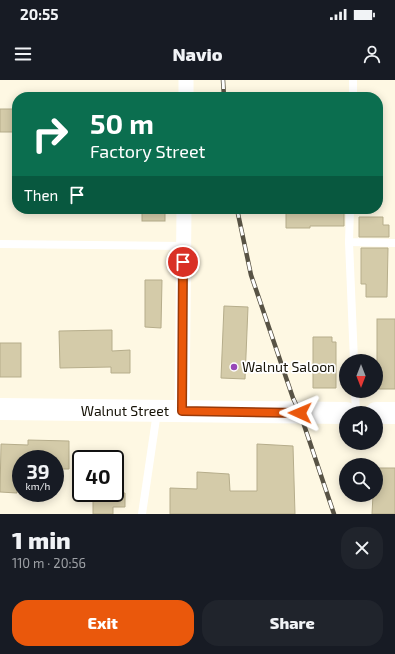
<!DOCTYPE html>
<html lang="en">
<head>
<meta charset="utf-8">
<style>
  body { margin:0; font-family:"Exo 2",sans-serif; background:#20242c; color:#f1f3f6; height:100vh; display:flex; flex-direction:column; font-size:15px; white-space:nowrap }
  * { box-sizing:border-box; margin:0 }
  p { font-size:13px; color:#9ea1a6 }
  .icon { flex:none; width:22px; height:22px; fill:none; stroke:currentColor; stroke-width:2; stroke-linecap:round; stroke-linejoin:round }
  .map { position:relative; height:434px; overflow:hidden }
  .sheet { display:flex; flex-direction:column; background:#171b24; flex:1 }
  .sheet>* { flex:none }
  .banner { position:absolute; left:12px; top:12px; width:371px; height:122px; border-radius:16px; box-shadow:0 2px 10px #0003; background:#0b6e4f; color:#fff; overflow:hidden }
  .needle { width:26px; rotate:180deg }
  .buttons { position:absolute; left:339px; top:274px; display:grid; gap:8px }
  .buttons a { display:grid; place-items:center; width:44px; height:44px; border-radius:50%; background:#171b24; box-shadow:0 2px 10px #0003; font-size:20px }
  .speed { position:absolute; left:12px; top:370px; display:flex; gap:8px; font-size:20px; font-weight:700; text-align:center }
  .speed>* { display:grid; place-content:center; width:52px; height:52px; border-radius:50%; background:#171b24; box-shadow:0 2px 10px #0003; line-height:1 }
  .speed small { font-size:10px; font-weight:400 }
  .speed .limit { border:2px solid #111; border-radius:6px; background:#fff; color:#111 }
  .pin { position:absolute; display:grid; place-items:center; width:34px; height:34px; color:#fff; margin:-17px; border:2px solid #fff; border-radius:50%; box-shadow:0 1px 4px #0007 }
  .me { position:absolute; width:44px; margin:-22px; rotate:271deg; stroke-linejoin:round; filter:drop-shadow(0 0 3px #0008) }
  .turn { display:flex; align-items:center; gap:14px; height:84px; padding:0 12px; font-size:18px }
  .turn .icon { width:52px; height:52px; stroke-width:2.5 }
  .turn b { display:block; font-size:28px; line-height:34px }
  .then { display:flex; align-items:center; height:38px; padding:0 12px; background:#0003; gap:8px; font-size:15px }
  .round { display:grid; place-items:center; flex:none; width:42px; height:42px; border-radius:16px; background:#20242c }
  .head { display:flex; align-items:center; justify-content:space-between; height:68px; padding:0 12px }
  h1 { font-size:24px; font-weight:800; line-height:30px }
  .cta { display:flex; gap:8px; margin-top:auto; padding:8px 12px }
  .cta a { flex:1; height:46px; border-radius:16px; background:#ea580c; color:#fff; font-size:16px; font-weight:800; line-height:46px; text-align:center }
  .cta a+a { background:#20242c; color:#f1f3f6 }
  .status { display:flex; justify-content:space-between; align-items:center; height:28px; padding:0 20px; background:#171b24; direction:ltr }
  .status svg { height:11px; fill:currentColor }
  header { display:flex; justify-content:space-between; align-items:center; height:52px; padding:0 12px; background:#171b24; font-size:18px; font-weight:800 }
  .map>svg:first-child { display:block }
  .building { fill:#d4cba9; stroke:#b6ad8b }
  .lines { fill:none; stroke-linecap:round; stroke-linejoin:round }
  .lane { stroke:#fff; stroke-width:8 }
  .street { stroke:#fff; stroke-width:15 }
  .secondary { stroke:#fff; stroke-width:22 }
  .rail-casing { stroke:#585345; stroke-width:4.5 }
  .rail { stroke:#fff; stroke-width:3; stroke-dasharray:9; stroke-linecap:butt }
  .route-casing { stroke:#983908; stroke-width:10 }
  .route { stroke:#ea580c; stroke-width:7 }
  .poi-dot { fill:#9747b7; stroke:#fff; stroke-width:1.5 }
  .labels { text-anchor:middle; stroke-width:3.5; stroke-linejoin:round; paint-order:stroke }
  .poi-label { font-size:14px; fill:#161206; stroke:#fff; text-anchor:start }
  .street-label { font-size:14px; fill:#161206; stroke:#fff }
</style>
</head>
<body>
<div class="status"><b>20:55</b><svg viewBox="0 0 49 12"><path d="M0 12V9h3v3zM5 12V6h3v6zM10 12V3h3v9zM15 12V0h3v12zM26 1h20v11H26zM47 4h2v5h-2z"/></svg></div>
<header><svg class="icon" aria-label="menu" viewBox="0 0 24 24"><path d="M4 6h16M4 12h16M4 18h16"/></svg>Navio<svg class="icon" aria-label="person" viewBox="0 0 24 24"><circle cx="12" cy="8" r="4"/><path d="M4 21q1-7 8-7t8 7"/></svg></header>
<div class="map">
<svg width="395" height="434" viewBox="0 0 395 434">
  <rect width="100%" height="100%" fill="#fef8e3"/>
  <g class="building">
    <rect x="0" y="29" width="17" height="23"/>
    <rect x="142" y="129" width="23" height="12"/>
    <path d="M286,129H344V146H310V148H286Z"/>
    <path d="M359,137H383V145H389V157H359Z"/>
    <path d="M361,168H388L387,217H366V204H361Z"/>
    <path d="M145,200H162L161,248L145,247Z"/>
    <path d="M224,226L248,227L245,299L221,298Z"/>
    <rect x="377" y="239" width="18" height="70"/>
    <path d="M112,250V271L130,270V293H111V287L60,288L59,251Z"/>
    <path d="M313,257H332V262H336V308H313Z"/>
    <rect x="0" y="263" width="21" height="34"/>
    <path d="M28,360L69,361V389H55V379H18L17,413L0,412L1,364L28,365Z"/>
    <path d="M257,364L293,366L295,434H170V408L197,409V392L229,394L230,411H257Z"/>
    <path d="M376,388H395V434H372L373,415H376Z"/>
    <path d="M93,413H125V427H113V434H93Z"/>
  </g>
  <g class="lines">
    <g class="lane">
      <path d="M353,17V0"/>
      <path d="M350,129L349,162L395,163"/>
      <path d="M349,162L354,281"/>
      <path d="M0,164L183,166"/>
      <path d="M355,311L356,333"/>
      <path d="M142,434L157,332"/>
    </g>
    <g class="street">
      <path d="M186,17V0"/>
      <path d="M182,331L184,129"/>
    </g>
    <g class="secondary">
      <path d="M0,329L346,333"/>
      <path d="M376,333H395"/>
    </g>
    <defs>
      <g id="rail">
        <path d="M223,0L224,17"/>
        <path d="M237,129L251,195L293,318L300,333L334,434"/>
      </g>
    </defs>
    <use href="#rail" class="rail-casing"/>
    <use href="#rail" class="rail"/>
  </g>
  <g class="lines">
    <defs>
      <path id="route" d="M183,182L182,331L300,333"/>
    </defs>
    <use href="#route" class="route-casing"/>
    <use href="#route" class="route"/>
  </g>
  <circle class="poi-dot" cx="234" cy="287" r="4"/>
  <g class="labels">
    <g class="poi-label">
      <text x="242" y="292">Walnut Saloon</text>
    </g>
    <g class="street-label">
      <text x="125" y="336">Walnut Street</text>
    </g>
  </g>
</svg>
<div class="buttons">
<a><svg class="needle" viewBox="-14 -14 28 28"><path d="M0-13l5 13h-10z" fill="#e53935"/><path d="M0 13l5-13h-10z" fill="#9ea1a6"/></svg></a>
<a><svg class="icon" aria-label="sound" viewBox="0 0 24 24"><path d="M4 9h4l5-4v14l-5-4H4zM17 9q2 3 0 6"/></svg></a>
<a><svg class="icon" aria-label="search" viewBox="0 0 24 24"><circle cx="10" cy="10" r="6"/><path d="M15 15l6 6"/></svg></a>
</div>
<div class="speed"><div>39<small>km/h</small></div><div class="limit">40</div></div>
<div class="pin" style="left:183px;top:182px;background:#d93025"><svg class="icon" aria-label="arrive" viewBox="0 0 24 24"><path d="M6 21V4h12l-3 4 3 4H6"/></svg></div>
<svg class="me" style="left:300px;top:333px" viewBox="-20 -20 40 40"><path d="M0-17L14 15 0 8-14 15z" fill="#ea580c" stroke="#fff" stroke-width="4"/></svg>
<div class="banner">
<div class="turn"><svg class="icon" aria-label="right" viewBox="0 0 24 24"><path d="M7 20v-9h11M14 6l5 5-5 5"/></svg><div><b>50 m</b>Factory Street</div></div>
<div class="then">Then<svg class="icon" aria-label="arrive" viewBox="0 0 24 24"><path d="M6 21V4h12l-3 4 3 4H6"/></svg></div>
</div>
</div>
<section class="sheet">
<div class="head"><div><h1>1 min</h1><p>110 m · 20:56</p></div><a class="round"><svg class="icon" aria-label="close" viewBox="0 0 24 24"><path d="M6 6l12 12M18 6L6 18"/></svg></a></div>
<div class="cta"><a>Exit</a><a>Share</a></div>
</section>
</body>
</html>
